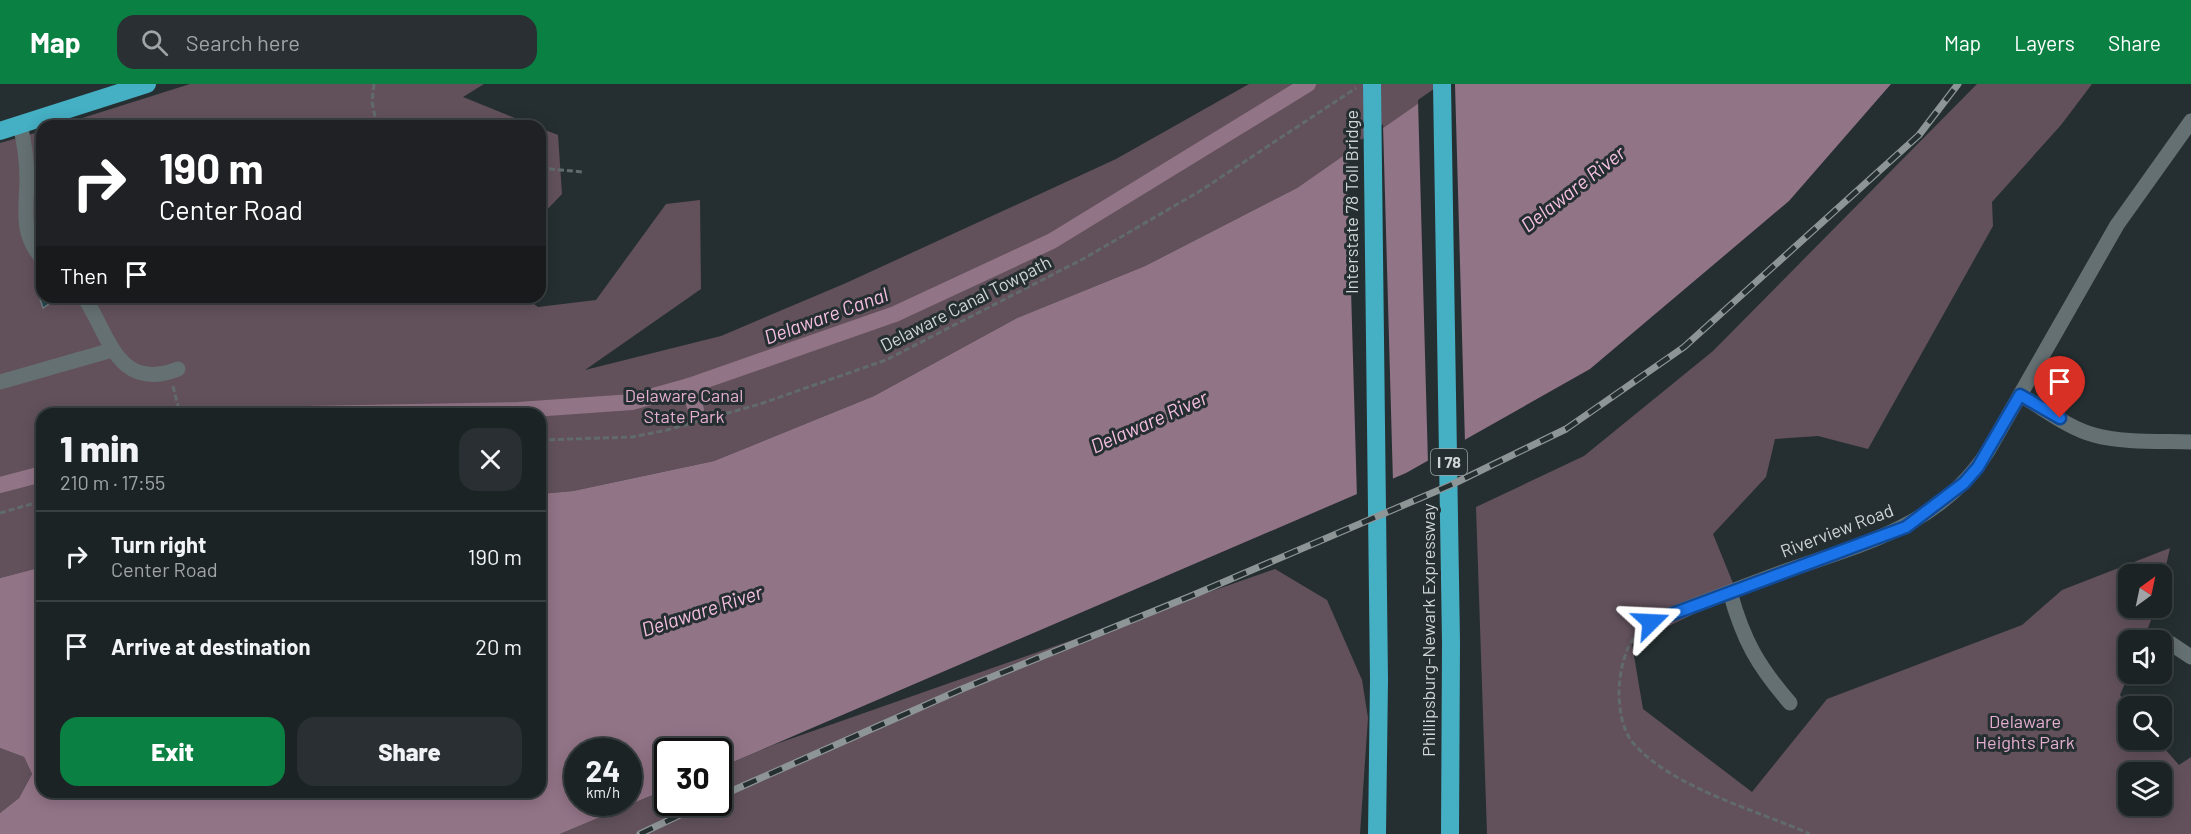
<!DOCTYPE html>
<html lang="en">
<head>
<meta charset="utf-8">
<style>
  body { margin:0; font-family:Barlow,sans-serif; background:#292f32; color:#f1f3f6; height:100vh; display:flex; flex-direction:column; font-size:22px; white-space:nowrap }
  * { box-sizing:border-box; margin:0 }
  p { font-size:20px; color:#a0a4a7 }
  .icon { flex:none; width:33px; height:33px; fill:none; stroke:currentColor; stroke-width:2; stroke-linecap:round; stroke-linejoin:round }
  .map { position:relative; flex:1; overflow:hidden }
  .drawer { position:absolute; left:36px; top:324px; width:510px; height:390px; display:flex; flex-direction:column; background:#1c2325; border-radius:18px; box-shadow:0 3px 15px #0003,0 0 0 2px #3a4042 }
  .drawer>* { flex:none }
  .top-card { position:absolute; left:36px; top:36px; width:510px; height:183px; border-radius:18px; box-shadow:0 3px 15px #0003,0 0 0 2px #3a4042; background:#202124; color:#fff; overflow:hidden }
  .needle { width:39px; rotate:33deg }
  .fabs { position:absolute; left:2118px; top:480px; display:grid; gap:12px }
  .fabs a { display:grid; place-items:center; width:54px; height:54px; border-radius:12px; background:#1c2325; box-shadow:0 3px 15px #0003,0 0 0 2px #3a4042; font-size:30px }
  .speed { position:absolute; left:564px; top:654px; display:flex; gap:12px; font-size:30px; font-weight:700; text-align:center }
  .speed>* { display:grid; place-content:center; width:78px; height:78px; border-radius:50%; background:#1c2325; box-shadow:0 3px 15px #0003,0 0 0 2px #3a4042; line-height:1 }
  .speed small { font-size:15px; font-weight:400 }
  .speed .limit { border:3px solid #111; border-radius:9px; background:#fff; color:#111 }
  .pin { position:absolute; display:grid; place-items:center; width:51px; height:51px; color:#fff; margin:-62px -26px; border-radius:50% 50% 50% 0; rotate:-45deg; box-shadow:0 0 6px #0007 }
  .pin .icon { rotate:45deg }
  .me { position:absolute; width:66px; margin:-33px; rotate:69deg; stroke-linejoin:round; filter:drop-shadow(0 0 4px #0008) }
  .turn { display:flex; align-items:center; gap:21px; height:126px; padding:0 24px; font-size:27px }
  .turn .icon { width:78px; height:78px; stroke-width:2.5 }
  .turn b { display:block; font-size:42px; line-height:51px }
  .then { display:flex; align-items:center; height:57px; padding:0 24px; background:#0003; gap:12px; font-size:22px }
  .round { display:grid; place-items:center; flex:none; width:63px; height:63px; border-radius:18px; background:#292f32 }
  .summary { display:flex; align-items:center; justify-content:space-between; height:102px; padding:0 24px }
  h1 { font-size:36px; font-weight:800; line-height:45px }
  .action { display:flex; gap:12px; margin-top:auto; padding:12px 24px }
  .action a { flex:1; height:69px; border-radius:18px; background:#0b8043; color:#fff; font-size:24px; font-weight:800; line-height:69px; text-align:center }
  .action a+a { background:#292f32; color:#f1f3f6 }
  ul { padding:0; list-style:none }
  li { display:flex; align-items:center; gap:18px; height:90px; padding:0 24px; border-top:2px solid #3a4042 }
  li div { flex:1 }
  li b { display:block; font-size:22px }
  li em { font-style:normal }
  header { display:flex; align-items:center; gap:36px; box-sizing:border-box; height:84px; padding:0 30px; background:#0b8043; color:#fff }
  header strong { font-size:28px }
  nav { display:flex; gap:33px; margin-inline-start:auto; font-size:21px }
  .search { width:420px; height:54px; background:#292f32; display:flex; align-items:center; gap:15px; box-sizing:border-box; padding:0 21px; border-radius:18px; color:#a0a4a7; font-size:22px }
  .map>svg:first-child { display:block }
  .green { fill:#62515b; fill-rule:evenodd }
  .water { fill:#927487; fill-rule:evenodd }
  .pier { fill:#252f31 }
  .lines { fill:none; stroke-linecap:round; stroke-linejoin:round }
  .canal { stroke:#927487; stroke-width:16 }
  .building { fill:#224850; stroke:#707a7d; stroke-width:1.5 }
  .path { stroke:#626b6c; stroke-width:3; stroke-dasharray:6 3; stroke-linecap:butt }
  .minor { stroke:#657072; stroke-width:15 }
  .highway { stroke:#45afc4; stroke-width:18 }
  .rail-casing { stroke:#8d9596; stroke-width:7 }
  .rail { stroke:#252f31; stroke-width:4.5; stroke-dasharray:14; stroke-linecap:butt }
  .route-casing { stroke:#114b97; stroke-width:15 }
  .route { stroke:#1a73e8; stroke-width:10 }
  .labels { text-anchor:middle; stroke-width:6; stroke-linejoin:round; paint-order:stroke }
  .shield { fill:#252f31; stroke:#9da4a5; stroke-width:1.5 }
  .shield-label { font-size:16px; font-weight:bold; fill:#d0d6d7 }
  .street-label { font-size:18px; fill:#d0d6d7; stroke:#252f31 }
  .park-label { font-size:18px; fill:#e3aecf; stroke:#252f31 }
  .water-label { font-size:20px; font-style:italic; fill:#f5bfe1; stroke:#252f31 }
</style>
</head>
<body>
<header>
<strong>Map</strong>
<div class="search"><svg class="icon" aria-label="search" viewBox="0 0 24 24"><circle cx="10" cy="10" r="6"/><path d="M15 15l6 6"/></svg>Search here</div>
<nav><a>Map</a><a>Layers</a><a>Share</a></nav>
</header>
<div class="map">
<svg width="2191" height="750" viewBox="0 0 2191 750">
  <rect width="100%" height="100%" fill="#252f31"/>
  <g class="green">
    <path d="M190,0H484L463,13L535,42H57Z"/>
    <path d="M1249,0H1446L1297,104L1145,182L1017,234L874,312L714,377L573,407L540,410V330H42V483L0,494V59L42,47V213H524L538,223L596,216L666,120L700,116L701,205L585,286L721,252L846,199L1116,75Z"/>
    <path d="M1977,0H2092L2061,41L1992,118L1993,142L1868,365L1818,352L1775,355L1766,393L1713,450L1737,509L1632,560L1643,625L1752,708L1827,615L2022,541L2062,506L2170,464L2162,499V490H2128V524H2156L2143,556H2128L2129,590L2120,611L2129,622L2128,656H2157L2179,681L2191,673V750H1487L1476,423L1584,372L1713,267ZM2128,688H2162V722H2128Z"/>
    <path d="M540,44L558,51L562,110L540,133Z"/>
    <path d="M1275,485L1327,516L1362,596L1368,634L1360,750H560L667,705L668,718H718L719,684L773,661Z"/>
    <path d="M0,664L24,673L32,690L19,714L0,729Z"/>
  </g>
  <path class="water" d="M1446,0H1891L1789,117L1590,285L1406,389L719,684L718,668H668L667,705L560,750H0V729L19,714L32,690L24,673L0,664V494L42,483V708H540V410L573,407L714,377L874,312L1017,234L1145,182L1297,104ZM578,668H628V718H578Z"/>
  <g class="pier">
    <path d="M1441,0H1455L1465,359L1428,380L1418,16Z"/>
    <path d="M1383,40L1393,398L1357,414L1347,66Z"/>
  </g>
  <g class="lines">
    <g class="canal">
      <path d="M689,302L696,326"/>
      <path d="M305,330L519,326L632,318L689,302L895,230L1052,157L1308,0"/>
      <path d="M0,401L42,390"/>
    </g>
  </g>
  <path class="building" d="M42,213H59L43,224L40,215Z"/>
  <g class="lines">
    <g class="path">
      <path d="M374,0L372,18L377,42"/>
      <path d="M540,84L583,88"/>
      <path d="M173,302L180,330"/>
      <path d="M540,356L632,353L667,346L760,320L886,276L1083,175L1200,107L1356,4"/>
      <path d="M0,429L42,417"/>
      <path d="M1639,547C1624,565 1620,585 1619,608C1619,624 1622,647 1634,660C1673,704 1756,726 1810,750"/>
    </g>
    <g class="minor">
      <path d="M20,41C25,60 27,79 27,98C26,127 21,151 42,174"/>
      <path d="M84,213C109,250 117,309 178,285"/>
      <path d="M0,298L112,266"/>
      <path d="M2020,311C2043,324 2068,344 2094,351C2122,359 2161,357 2191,358"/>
      <path d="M1730,508C1743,556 1758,582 1790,619"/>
      <path d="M1651,538C1694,522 1736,505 1780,489C1859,461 1940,443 1988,367L2117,141L2191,37"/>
      <path d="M2170,559L2191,573"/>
    </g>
    <g class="highway">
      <path d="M1372,0L1379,596L1377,750"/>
      <path d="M1442,0L1451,558L1450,750"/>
      <path d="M0,47L147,0"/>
    </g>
    <defs>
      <g id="rail">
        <path d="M718,713L962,605L1191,512L1453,400L1566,345L1684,263L1919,51L1958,0"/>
        <path d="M640,750L707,718"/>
      </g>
    </defs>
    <use href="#rail" class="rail-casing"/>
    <use href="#rail" class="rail"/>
  </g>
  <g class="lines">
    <defs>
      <path id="route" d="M1651,538L1906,443L1964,399L1978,383L2020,311L2060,334"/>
    </defs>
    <use href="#route" class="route-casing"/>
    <use href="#route" class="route"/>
  </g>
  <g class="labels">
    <rect class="shield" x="1431" y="365" width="36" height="26" rx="4.5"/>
    <g class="shield-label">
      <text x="1449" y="384">I 78</text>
    </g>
    <g class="street-label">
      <text transform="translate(1352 118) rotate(-90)" y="6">Interstate 78 Toll Bridge</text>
      <text transform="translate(966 220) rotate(-27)" y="6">Delaware Canal Towpath</text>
      <text transform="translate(1837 447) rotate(-21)" y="6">Riverview Road</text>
      <text transform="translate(1429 546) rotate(-90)" y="6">Phillipsburg-Newark Expressway</text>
    </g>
    <g class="park-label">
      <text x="684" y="318">Delaware Canal<tspan x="684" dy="21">State Park</tspan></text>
      <text x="2025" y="644">Delaware<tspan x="2025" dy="21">Heights Park</tspan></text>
    </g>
    <g class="water-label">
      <text transform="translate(1573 105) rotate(-38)" y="7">Delaware River</text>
      <text transform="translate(826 232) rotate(-20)" y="7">Delaware Canal</text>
      <text transform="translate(1149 338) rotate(-24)" y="7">Delaware River</text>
      <text transform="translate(702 527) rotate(-18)" y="7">Delaware River</text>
    </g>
  </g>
</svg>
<div class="fabs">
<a><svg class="needle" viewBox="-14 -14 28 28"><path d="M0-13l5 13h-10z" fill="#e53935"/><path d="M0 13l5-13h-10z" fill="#a0a4a7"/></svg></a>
<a><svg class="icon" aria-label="sound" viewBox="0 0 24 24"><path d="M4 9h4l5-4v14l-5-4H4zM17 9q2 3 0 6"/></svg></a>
<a><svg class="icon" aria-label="search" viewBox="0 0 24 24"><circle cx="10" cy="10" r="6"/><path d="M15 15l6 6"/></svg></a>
<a><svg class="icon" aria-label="layers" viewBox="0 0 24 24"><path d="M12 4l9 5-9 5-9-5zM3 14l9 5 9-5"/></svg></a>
</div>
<div class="speed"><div>24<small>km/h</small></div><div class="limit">30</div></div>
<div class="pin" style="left:2060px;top:334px;background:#d93025"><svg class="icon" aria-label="arrive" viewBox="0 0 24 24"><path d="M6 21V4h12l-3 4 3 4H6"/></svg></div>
<svg class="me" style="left:1651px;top:538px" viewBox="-20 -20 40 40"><path d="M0-17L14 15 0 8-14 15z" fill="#1a73e8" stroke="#fff" stroke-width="4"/></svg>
<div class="top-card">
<div class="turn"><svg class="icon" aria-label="right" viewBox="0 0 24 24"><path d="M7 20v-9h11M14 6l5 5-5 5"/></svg><div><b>190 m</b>Center Road</div></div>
<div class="then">Then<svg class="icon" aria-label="arrive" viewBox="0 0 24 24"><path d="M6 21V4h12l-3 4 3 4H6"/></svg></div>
</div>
<section class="drawer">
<div class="summary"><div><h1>1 min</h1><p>210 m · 17:55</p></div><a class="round"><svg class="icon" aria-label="close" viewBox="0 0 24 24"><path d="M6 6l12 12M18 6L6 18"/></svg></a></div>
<ul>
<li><svg class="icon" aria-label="right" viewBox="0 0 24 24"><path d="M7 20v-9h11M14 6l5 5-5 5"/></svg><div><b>Turn right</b><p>Center Road</p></div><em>190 m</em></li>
<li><svg class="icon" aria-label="arrive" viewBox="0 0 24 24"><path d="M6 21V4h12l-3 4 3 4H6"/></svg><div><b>Arrive at destination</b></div><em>20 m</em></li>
</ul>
<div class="action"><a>Exit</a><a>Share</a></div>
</section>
</div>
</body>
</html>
